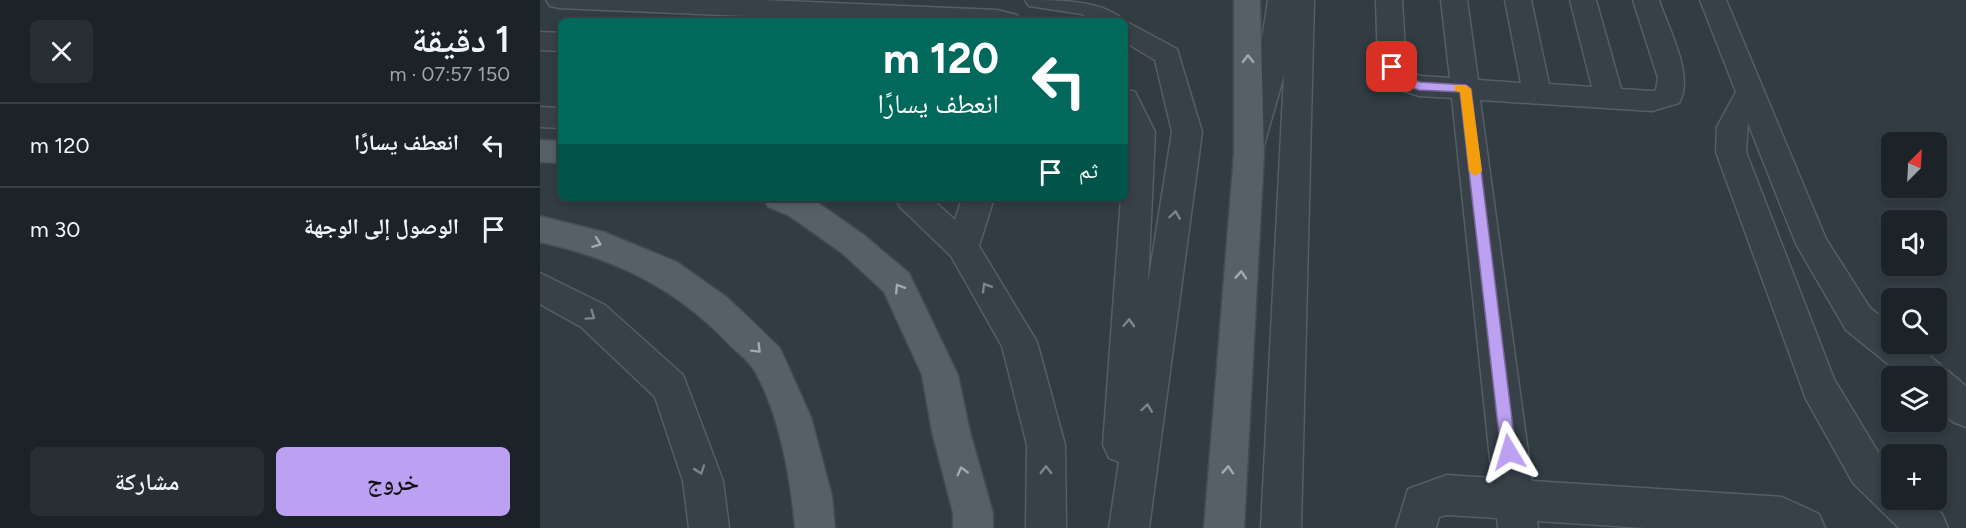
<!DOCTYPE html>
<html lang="ar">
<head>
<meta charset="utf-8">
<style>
  body { margin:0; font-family:Figtree,"Noto Naskh Arabic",sans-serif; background:#282f34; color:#f1f3f6; direction:rtl; height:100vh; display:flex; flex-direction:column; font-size:22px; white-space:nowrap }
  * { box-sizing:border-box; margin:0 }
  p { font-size:20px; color:#a0a4a8 }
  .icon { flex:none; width:33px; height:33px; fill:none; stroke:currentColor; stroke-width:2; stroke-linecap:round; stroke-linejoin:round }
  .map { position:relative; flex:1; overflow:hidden; direction:ltr }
  .sheet { display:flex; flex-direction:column; background:#1b2328; width:540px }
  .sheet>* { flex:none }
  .guide { position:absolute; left:18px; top:18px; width:570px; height:183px; border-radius:9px; box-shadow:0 3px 9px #0003,0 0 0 2px #394045; direction:rtl; background:#00695c; color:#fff; overflow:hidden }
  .needle { width:39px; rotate:24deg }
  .controls { position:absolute; left:1341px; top:132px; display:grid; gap:12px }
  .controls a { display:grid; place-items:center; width:66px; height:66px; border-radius:9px; background:#1b2328; box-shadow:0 3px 9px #0003,0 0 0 2px #394045; font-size:30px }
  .pin { position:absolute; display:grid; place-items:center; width:51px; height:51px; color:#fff; margin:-26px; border-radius:12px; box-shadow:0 3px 9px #0006 }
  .me { position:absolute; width:66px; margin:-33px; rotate:353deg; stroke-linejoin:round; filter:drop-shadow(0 0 4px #0008) }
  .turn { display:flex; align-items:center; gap:21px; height:126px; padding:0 30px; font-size:27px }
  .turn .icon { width:78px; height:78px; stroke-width:2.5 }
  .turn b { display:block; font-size:42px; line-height:51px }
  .then { display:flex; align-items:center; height:57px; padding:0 30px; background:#0003; gap:12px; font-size:22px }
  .round { display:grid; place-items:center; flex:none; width:63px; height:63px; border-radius:9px; background:#282f34 }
  .summary { display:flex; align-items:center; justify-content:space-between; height:102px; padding:0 30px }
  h1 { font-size:36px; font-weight:600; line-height:45px }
  .cta { display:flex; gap:12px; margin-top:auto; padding:12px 30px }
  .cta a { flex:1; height:69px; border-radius:9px; background:#bca0f2; color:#111; font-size:24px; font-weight:600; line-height:69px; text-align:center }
  .cta a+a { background:#282f34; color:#f1f3f6 }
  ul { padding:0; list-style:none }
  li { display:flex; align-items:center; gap:18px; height:84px; padding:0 30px; border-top:2px solid #394045 }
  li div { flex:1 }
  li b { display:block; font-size:22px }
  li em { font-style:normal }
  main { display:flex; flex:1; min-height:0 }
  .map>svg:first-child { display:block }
  .airport { fill:#313c43; fill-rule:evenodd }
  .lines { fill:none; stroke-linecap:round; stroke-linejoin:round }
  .minor-casing { stroke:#555e64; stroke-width:3 }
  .major-casing { stroke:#434c53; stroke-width:3 }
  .minor { fill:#374147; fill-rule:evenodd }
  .major { fill:#556067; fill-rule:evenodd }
  .oneway { stroke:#9faab1 }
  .oneway2 { stroke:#7b858b }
  .route { fill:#bca0f2; stroke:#7a689d; stroke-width:1.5 }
  .slow { fill:#f59e0b }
</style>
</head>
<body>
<main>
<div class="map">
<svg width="1426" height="528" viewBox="0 0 1426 528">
  <rect width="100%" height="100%" fill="#242f36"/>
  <path class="airport" d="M0,0H1426V528H0ZM21,21H585V198H21ZM1352,142H1396V188H1352ZM1352,220H1396V266H1352ZM1352,298H1396V344H1352ZM1352,376H1396V422H1352ZM1352,454H1396V500H1352Z"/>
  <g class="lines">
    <defs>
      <g id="minor">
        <path d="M6,0H221L457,10L477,15L481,21H326L19,8L10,6Z"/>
        <path d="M485,0C516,0 565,0 584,21H552L542,14L489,6Z"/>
        <path d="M728,0H774L761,528H721L744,75L721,156L711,159L701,156L696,148L717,73Z"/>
        <path d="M836,0H862L866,67L869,72L881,76L910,78L901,0H927L938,80L981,83L965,0H991L1009,84L1052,87L1030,0H1056L1081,89L1112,91L1116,90L1118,78L1093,0H1119C1128,28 1155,76 1139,103L1112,111L940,100L992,481L1242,497L1279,514L1285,528H1106L997,521L998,528H958L957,518L907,515L899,517L896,528H856L868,489L907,475L952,478L912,98L879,96L849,86L838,67Z"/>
        <path d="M1160,0H1186L1286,239L1330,308L1352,325V344H1375L1426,386V427L1413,422L1396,407V376H1363L1306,330L1256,244L1208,123L1206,152L1294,379L1341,457L1352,466V500H1387L1402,514L1408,528H1359L1313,483L1266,399L1176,152L1177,127L1196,92Z"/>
        <path d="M585,21L637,49L662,132L609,528H569L579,462L569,458L563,445L581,198H585V89L595,92L615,132L608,283L632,132L615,60L585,42Z"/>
        <path d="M0,32L21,33V51L0,50Z"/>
        <path d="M0,107L21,108V128L0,127Z"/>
        <path d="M355,198H391L415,220L422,198H454L439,246L497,342L525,445L526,528H486L487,445L462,346L411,256L360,207Z"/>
        <path d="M0,273L65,305L143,375L183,481L189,528H149L143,481L115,397L41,327L0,304Z"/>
      </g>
      <g id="major">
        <path d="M694,0H720L724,153L704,528H664L694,153Z"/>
        <path d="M0,140L21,141V163L0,162Z"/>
        <path d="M223,198H271L324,235L369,273L418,375L430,432L453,513V528H413V513L392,432L382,375L344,292L302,253L248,215L228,207Z"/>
        <path d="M0,216L64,232L137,262L188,298L240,348L271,417L292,496L295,528H255C251,480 239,412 214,370C207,359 194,350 186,341C132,286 74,259 0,242Z"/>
      </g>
    </defs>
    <use href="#minor" class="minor-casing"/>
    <use href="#major" class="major-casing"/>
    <use href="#minor" class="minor"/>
    <use href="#major" class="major"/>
  </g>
  <defs><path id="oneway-chevron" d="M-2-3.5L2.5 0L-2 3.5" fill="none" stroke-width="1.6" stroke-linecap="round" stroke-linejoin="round" transform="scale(1.5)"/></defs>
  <g class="oneway">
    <use href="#oneway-chevron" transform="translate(708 59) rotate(-91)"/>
    <use href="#oneway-chevron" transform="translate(57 243) rotate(20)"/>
    <use href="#oneway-chevron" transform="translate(701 275) rotate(-86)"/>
    <use href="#oneway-chevron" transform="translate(359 288) rotate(-122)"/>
    <use href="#oneway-chevron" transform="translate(217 349) rotate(45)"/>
    <use href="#oneway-chevron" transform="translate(688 470) rotate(-86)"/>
    <use href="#oneway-chevron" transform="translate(422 471) rotate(-105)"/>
  </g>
  <g class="oneway2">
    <use href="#oneway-chevron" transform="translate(635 215) rotate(-82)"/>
    <use href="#oneway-chevron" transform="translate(446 287) rotate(-121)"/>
    <use href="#oneway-chevron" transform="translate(51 316) rotate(35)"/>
    <use href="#oneway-chevron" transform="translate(589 323) rotate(-87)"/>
    <use href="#oneway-chevron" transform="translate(607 408) rotate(-82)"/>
    <use href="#oneway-chevron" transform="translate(160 470) rotate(71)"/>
    <use href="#oneway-chevron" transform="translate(506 470) rotate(-90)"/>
  </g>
  <path class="route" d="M852,63L856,64L863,76L880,82L926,85L931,89L976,452L974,458L969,460L963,458L961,452L920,92L879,90L855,82L846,67Z"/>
  <path class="slow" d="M915,85H926L931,89L942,171L935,176L929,171L920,92L915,91Z"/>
</svg>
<div class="controls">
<a><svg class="needle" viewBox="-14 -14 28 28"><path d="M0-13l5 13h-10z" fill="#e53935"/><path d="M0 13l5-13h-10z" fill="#a0a4a8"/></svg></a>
<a><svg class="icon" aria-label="sound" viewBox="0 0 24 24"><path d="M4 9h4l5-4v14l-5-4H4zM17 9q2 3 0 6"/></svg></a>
<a><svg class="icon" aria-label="search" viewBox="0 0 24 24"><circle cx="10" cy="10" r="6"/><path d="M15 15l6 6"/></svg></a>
<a><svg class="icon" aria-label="layers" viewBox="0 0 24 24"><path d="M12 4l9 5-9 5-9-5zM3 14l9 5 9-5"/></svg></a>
<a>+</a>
</div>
<div class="pin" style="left:852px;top:67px;background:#d93025"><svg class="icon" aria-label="arrive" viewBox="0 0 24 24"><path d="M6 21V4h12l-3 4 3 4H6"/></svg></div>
<svg class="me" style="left:969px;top:452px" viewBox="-20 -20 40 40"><path d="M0-17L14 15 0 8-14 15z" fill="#bca0f2" stroke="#fff" stroke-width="4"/></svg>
<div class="guide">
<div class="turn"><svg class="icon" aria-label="left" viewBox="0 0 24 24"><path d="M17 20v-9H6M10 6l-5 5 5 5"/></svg><div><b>120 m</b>انعطف يسارًا</div></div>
<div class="then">ثم<svg class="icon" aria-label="arrive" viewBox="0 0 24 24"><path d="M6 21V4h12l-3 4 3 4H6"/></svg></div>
</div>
</div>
<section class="sheet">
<div class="summary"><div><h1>1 دقيقة</h1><p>150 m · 07:57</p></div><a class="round"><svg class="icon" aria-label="close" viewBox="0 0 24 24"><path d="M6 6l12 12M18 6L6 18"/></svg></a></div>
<ul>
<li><svg class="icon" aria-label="left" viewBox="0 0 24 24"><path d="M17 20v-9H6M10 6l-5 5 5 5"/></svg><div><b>انعطف يسارًا</b></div><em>120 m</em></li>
<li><svg class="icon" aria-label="arrive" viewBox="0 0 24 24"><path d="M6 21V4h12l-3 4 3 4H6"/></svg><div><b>الوصول إلى الوجهة</b></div><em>30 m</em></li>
</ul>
<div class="cta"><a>خروج</a><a>مشاركة</a></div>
</section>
</main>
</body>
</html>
